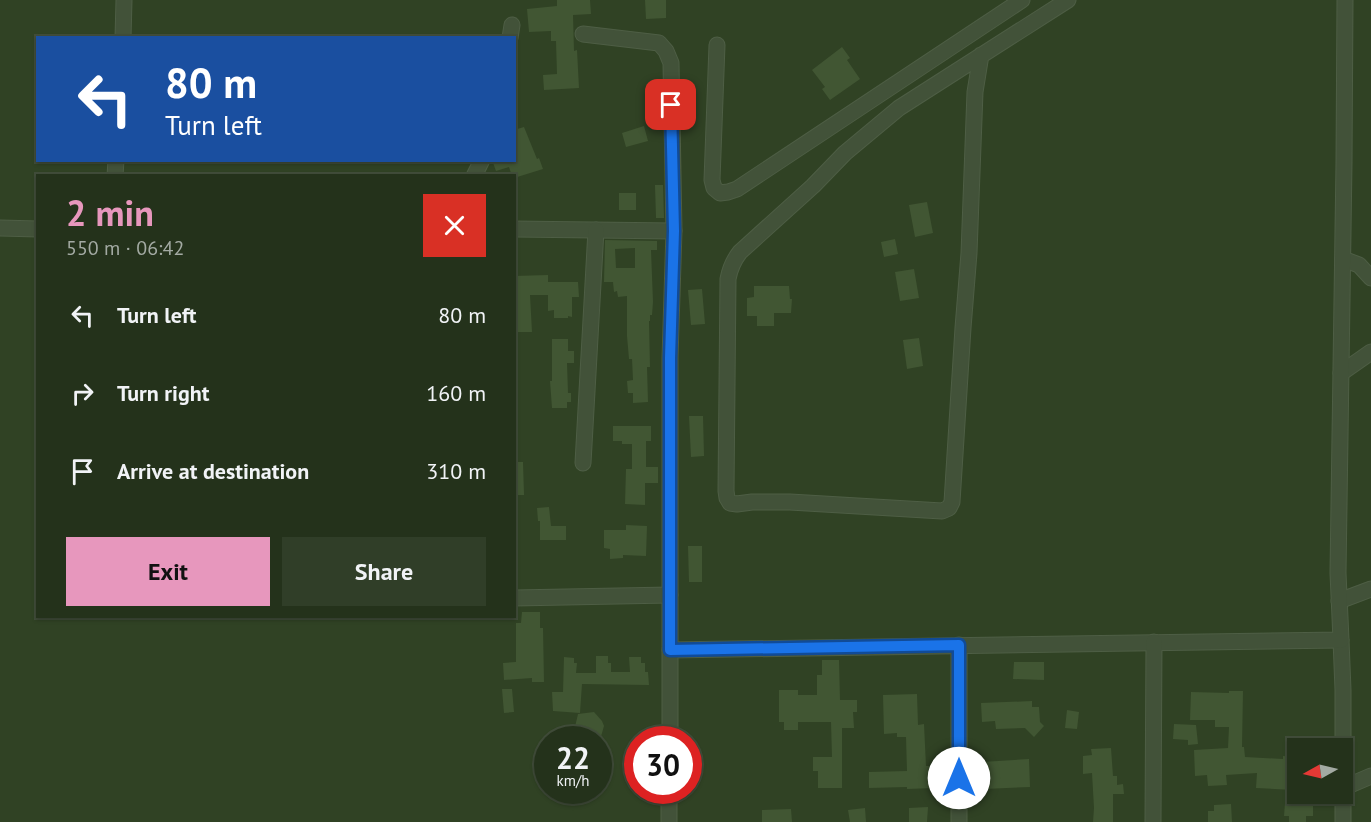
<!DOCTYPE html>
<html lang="en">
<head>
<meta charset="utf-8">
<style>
  body { margin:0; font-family:"PT Sans",sans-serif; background:#303e28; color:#f1f3f6; height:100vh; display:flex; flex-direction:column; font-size:22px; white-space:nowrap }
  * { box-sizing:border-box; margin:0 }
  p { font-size:20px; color:#a3aaa3 }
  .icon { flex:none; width:33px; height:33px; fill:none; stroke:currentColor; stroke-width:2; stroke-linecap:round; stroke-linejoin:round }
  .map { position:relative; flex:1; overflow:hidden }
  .drawer { position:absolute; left:36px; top:174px; width:480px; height:444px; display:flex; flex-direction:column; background:#24321b; border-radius:0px; box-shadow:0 2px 4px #0004,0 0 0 2px #414d3a }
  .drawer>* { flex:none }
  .banner { position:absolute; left:36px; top:36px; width:480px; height:126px; border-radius:0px; box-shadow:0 2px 4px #0004,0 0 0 2px #414d3a; background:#1a4fa0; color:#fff; overflow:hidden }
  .needle { width:39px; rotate:262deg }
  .controls { position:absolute; left:1287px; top:738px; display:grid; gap:12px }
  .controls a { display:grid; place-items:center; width:66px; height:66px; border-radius:0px; background:#24321b; box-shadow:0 2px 4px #0004,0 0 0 2px #414d3a; font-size:30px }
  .speed { position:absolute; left:534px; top:726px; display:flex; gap:12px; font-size:30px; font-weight:700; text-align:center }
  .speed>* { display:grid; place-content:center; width:78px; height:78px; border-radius:50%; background:#24321b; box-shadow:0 2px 4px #0004,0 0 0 2px #414d3a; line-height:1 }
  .speed small { font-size:15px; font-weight:400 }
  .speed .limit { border:9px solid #d22; background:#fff; color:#111 }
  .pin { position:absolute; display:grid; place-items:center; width:51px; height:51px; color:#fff; margin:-26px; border-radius:12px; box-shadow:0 3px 9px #0006 }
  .me { position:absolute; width:66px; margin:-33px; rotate:0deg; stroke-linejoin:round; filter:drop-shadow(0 0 4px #0008) }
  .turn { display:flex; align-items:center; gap:21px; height:126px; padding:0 30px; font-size:27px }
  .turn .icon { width:78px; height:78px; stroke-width:2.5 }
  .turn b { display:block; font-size:42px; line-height:51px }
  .round { display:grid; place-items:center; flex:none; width:63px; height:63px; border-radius:0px; background:#303e28 }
  .overview { display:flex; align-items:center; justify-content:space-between; height:102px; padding:0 30px }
  h1 { font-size:36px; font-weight:600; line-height:45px; color:#e797bd }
  .cta { display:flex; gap:12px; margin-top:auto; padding:12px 30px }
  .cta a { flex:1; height:69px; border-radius:0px; background:#e797bd; color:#111; font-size:24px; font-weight:600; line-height:69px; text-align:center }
  .cta a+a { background:#303e28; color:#f1f3f6 }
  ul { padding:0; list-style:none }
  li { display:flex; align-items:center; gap:18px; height:78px; padding:0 30px }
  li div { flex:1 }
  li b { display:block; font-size:22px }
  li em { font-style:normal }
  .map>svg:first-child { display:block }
  .building { fill:#415633; fill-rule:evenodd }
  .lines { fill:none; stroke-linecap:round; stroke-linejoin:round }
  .minor-casing { stroke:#4e5e45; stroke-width:17 }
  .minor { stroke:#425239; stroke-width:15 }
  .route-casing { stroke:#114b97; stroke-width:15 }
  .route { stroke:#1a73e8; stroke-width:10 }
</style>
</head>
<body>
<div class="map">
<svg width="1371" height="822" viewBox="0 0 1371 822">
  <rect width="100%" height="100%" fill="#304224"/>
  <g class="building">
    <path d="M557,0H590L591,14L573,15L574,51L577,50L579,88L544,90L543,75L557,74L556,41H551V31L529,32L527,9L557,6Z"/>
    <path d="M645,0H666V18L646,19Z"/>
    <path d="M842,47L850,58L847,60L860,79L830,100L822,89L825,87L812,70Z"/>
    <path d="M644,126L648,141L626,147L622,133Z"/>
    <path d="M524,127L537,159L539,158L543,169L514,178V176H512L509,167L496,171L492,160H514V130Z"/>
    <path d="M655,185H663L664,218H656Z"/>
    <rect x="619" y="193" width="17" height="17"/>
    <path d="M927,202L933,233L915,237L909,205Z"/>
    <path d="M895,239L898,254L884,257L881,242Z"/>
    <path d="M605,240L657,241V250H651L653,302L652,315H650V321H649L650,367H647L648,402L633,403V393H628L627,381L633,380L632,359H629L627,336V296L618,297L617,291L614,292L613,282H604ZM635,248V268H616L615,249Z"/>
    <path d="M914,269L919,298L900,301L895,272Z"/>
    <path d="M548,275V282H578L579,297H572V317L568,316V318H554V310L548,311V295H530L532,332H514V276Z"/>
    <path d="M754,286H789L790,299H792L791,313H774V326H757V316H747V298L754,297Z"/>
    <path d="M702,289L705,324L691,325L688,290Z"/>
    <path d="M919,338L923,366L907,369L903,340Z"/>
    <path d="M552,339H568V351H574V363H567L568,393H571V402H567V408H552L550,381H552Z"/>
    <path d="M689,416H703L704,456L691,457Z"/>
    <path d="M613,426H651V441H646V467H658V483H645V505L625,504L626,469H632V444H622V441H613Z"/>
    <path d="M514,462H523L524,495H514Z"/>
    <path d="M549,507L551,526H566V540H540V521H538L537,508Z"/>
    <path d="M626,525L647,526L646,556L623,555V558L610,559V549L604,548V530H626Z"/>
    <path d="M688,546H702V582H689Z"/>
    <path d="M522,612H540V628H543L544,682H532V678L504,680L503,663L516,662V623H521Z"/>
    <path d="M596,656H608V663H611V672H630L629,657H641V663H645V672H648L649,685L582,684L580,713L553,711L552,692H563L564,657L574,658V663H577L576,673H596Z"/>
    <path d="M822,660H839L840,700H857V712H853L854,728H842V788H818V771H813V757H832L831,722H798V730H784V722H779V690H798V695H817V675H822Z"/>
    <path d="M1014,662H1044V680L1013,679Z"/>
    <path d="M502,689H512L514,712L504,713Z"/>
    <path d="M1229,691H1243L1242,747H1244L1245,757L1283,759V756L1295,757L1293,790L1256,788L1257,773L1226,775L1227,785L1208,786L1207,775L1195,776L1194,750L1228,748L1229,727H1215V720H1190L1191,692L1229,693Z"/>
    <path d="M917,694L918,725L924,724L926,766H933L934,788L907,789V787L869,788V772L907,771L906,737H897V733L884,734L883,695Z"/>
    <path d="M1032,701V707H1039L1040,722L1044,726L1034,737L1025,728L996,729L995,721L982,722L981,703Z"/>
    <path d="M1067,710L1079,712L1077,729L1065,728Z"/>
    <path d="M594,712L602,721L604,726L600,740H572L578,714Z"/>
    <path d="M1174,724L1196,725L1198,744L1188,745V740L1173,739Z"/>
    <path d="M1111,748L1113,776H1117V785L1123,784L1124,794H1113V822H1093L1094,808L1092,773L1083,774V756L1092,755L1091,749Z"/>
    <path d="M1029,759L1030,787L984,789L982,762Z"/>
    <path d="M1285,803L1313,804V816H1306V822H1289V816H1284Z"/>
    <path d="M1231,804L1232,822H1208V811H1214V805Z"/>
    <path d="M928,807L927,822H909V808Z"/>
    <path d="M865,808L866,822H850L848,810Z"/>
    <path d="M791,809L792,822H762V810Z"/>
  </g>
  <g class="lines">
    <defs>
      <g id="minor">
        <path d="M583,34L659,43L666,51L671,63L674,231"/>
        <path d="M123,38L124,0"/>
        <path d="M510,38L512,25"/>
        <path d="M717,45L712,180L714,188L720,193L728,192L737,189L1022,0"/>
        <path d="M981,55L975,92L969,253L963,328L952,502L949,508L942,511L790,502H752L737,504L730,503L727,498L726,491L728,279C730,268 733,261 740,252L813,186L845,153L899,108L1068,0"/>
        <path d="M115,176L116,160"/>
        <path d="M474,176L482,160"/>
        <path d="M0,228L38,229"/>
        <path d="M514,229L674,231L670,358V740"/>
        <path d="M1343,259L1359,265L1371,278"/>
        <path d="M1341,373L1371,352"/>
        <path d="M583,463L596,230"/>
        <path d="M514,598L670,595"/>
        <path d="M1339,601L1371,589"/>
        <path d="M1341,640L1343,690V788L1371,776"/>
        <path d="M959,645V822"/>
        <path d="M670,650L1341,640L1338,573L1344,163L1345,0"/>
        <path d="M1343,788V822"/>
        <path d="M669,822V790"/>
        <path d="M1153,822L1154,642"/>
      </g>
    </defs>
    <use href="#minor" class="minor-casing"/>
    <use href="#minor" class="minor"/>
  </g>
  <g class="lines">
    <defs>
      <path id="route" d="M671,105L674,231L670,358V650L959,645V778"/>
    </defs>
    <use href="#route" class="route-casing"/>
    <use href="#route" class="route"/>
  </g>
</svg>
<div class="controls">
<a><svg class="needle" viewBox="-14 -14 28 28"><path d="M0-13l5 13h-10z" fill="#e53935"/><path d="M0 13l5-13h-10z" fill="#a3aaa3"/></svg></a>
</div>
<div class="speed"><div>22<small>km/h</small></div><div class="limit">30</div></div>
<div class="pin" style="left:671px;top:105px;background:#d93025"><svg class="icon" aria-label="arrive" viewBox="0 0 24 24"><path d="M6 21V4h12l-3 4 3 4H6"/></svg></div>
<svg class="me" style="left:959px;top:778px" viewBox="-20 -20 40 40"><circle r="19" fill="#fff"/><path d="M0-13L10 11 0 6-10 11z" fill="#1a73e8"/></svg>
<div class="banner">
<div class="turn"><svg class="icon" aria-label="left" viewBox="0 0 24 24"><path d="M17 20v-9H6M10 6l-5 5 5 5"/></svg><div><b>80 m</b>Turn left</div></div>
</div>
<section class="drawer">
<div class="overview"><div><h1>2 min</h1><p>550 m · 06:42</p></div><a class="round" style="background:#d93025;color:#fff"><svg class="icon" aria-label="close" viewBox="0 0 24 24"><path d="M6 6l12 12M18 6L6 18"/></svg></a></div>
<ul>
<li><svg class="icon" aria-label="left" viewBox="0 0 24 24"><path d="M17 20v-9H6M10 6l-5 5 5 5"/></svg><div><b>Turn left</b></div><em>80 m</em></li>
<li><svg class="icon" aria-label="right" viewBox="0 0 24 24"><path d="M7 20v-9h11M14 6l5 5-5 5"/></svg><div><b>Turn right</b></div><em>160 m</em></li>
<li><svg class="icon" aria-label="arrive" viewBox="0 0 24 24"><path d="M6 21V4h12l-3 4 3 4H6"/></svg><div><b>Arrive at destination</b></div><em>310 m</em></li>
</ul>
<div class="cta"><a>Exit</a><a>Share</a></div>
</section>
</div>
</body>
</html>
